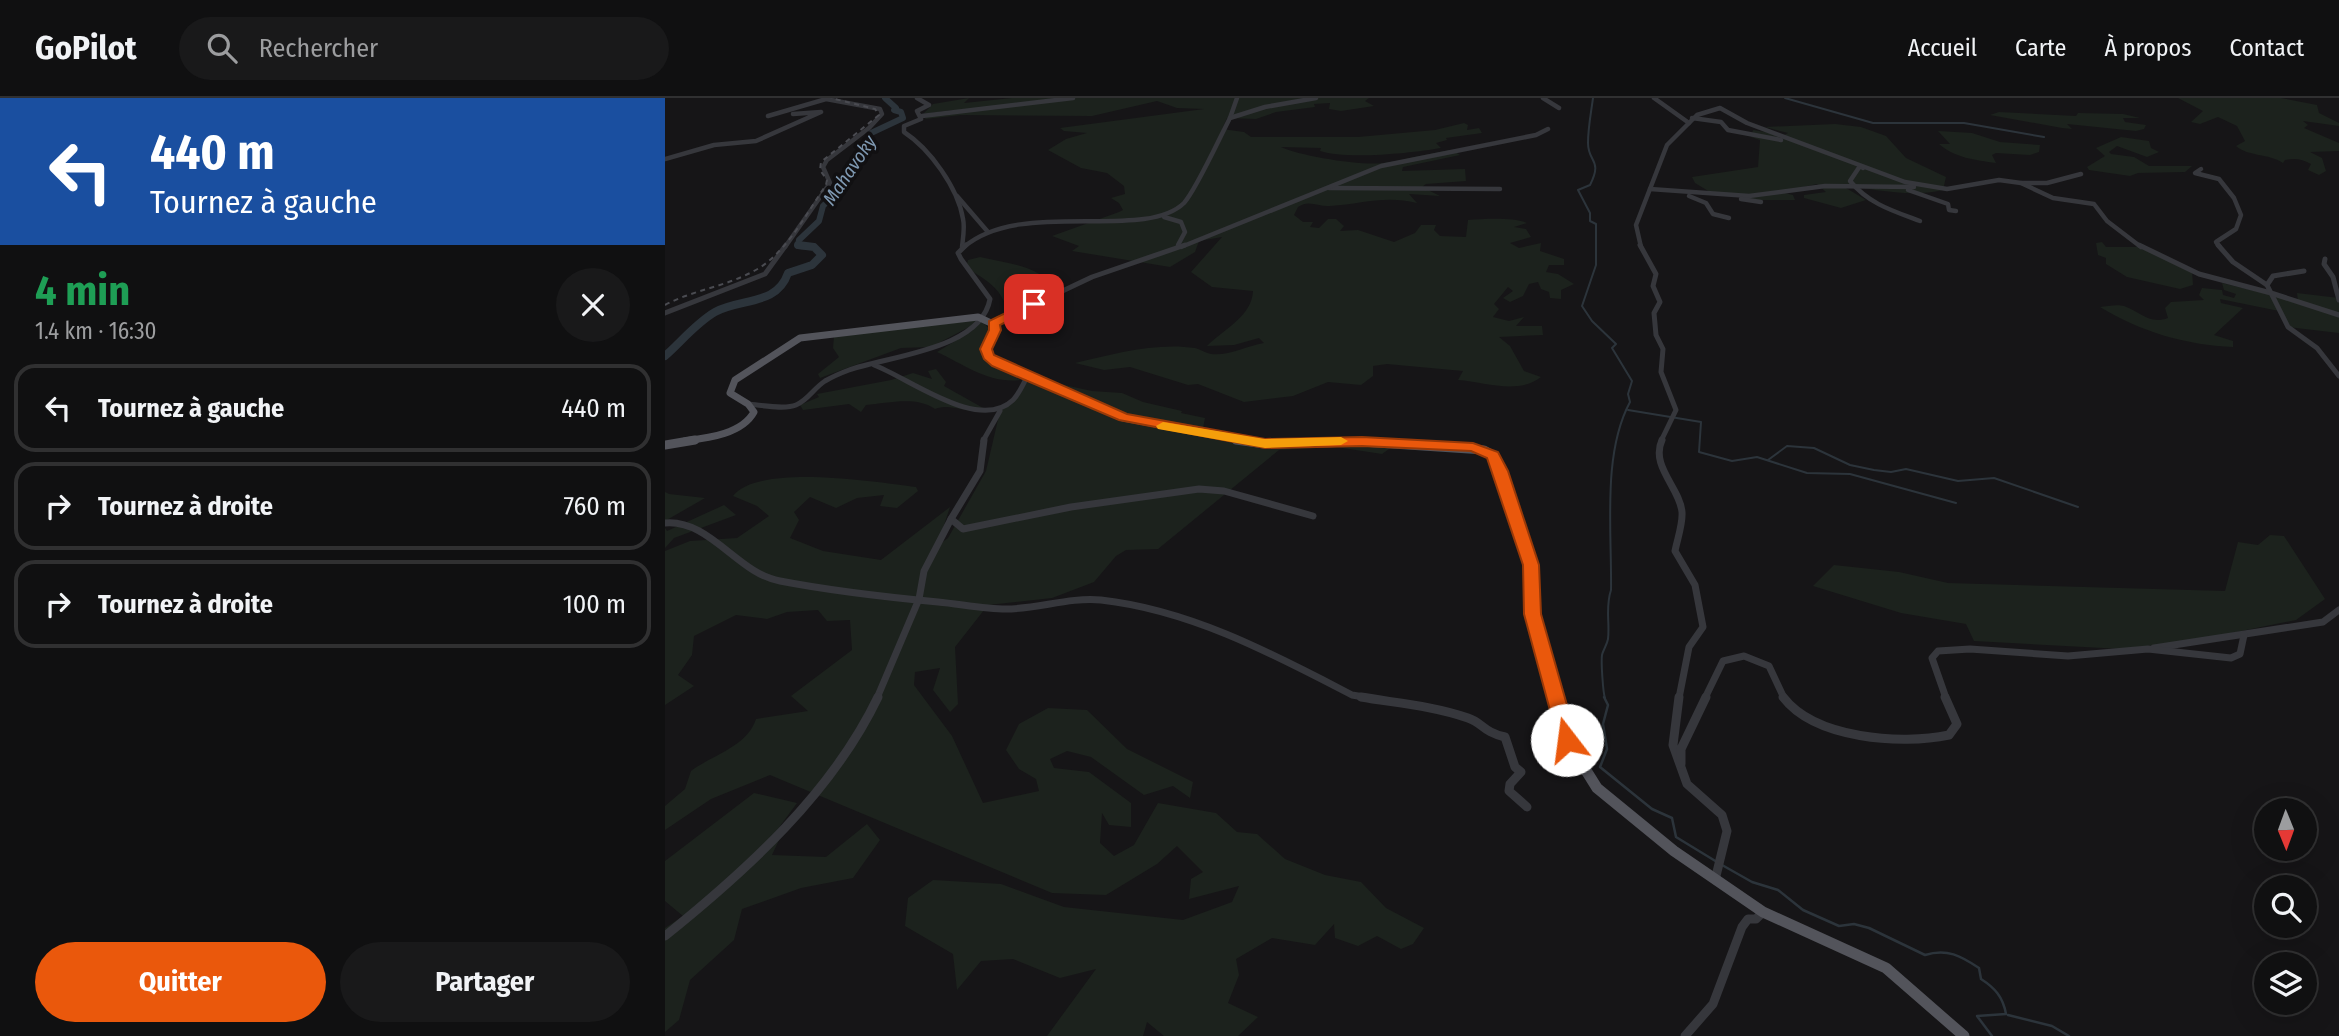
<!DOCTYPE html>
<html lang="fr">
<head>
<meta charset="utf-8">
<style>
  body { margin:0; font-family:"Fira Sans Condensed",sans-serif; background:#19191a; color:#f1f3f6; height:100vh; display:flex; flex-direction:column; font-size:26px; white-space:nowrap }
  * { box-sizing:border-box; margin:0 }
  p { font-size:23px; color:#9c9d9f }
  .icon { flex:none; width:38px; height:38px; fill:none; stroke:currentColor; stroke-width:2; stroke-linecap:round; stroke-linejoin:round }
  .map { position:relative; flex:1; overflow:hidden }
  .side { display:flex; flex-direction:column; background:#101011; width:665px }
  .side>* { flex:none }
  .guide { background:#1a4fa0; color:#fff; overflow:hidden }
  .needle { width:46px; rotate:179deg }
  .tools { position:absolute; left:1589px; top:700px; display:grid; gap:14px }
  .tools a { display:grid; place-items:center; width:63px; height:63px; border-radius:50%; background:#101011; box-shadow:0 7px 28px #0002,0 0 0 2px #303031; font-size:35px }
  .pin { position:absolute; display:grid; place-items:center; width:60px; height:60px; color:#fff; margin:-30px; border-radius:14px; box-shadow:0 4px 10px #0006 }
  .me { position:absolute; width:77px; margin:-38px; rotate:345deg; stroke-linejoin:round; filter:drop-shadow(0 0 5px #0008) }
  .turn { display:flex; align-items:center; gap:24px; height:147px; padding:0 35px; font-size:32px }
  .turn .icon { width:91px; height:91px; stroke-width:2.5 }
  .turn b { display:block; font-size:49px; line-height:60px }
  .round { display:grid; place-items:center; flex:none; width:74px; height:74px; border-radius:37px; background:#19191a }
  .head { display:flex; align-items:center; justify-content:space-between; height:119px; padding:0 35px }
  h1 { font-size:42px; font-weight:700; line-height:52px; color:#1e9e55 }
  .button { display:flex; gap:14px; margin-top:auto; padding:14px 35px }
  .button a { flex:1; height:80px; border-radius:42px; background:#ea580c; color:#fff; font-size:28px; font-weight:700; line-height:80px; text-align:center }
  .button a+a { background:#19191a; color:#f1f3f6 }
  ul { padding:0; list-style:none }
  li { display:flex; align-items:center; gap:21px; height:88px; margin:0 14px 10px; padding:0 21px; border:4px solid #303031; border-radius:21px }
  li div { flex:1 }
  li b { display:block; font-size:26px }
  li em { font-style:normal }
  header { display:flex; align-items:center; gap:42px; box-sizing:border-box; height:98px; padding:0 35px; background:#101011; border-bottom:2px solid #303031 }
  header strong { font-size:33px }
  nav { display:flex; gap:38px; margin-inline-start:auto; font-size:24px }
  .search { width:490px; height:63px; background:#19191a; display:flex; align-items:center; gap:18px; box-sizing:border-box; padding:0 24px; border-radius:38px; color:#9c9d9f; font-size:26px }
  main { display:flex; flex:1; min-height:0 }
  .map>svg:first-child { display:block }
  .green { fill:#1c221d }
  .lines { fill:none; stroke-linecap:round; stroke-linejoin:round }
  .stream-far1 { stroke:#2c343b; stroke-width:2 }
  .stream { stroke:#2c343b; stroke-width:2.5 }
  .river-far1 { stroke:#2c343b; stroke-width:6 }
  .river { stroke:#2c343b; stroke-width:8 }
  .minor-far3 { stroke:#36373c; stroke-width:4.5 }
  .minor-far2 { stroke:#36373c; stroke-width:5 }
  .minor-far1 { stroke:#36373c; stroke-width:7 }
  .minor { stroke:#36373c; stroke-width:9 }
  .major-far2 { stroke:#53545b; stroke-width:7 }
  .major-far1 { stroke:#53545b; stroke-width:9 }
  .major { stroke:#53545b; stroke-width:11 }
  .rail { stroke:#4a4b51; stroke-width:2; stroke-dasharray:5 4.5; stroke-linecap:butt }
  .route { fill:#ea580c; stroke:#983908; stroke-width:2 }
  .slow { fill:#f59e0b }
  .labels { text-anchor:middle; stroke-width:7; stroke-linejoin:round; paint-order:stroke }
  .far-water-label { font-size:19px; font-style:italic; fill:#7f99b2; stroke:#111012 }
</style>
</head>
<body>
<header>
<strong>GoPilot</strong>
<div class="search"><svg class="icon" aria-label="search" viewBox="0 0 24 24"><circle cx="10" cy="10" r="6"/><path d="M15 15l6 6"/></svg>Rechercher</div>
<nav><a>Accueil</a><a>Carte</a><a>À propos</a><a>Contact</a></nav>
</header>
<main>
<section class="side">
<div class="guide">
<div class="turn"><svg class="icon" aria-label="left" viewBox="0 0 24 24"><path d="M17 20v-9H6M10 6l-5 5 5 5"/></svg><div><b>440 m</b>Tournez à gauche</div></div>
</div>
<div class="head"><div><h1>4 min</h1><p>1.4 km · 16:30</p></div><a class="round"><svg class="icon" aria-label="close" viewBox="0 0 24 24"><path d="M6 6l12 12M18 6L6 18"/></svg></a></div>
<ul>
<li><svg class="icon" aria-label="left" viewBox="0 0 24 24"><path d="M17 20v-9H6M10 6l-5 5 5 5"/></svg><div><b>Tournez à gauche</b></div><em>440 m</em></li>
<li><svg class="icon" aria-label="right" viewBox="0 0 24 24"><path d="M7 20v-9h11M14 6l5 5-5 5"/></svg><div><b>Tournez à droite</b></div><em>760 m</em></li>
<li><svg class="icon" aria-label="right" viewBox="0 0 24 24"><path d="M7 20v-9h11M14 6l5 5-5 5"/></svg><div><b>Tournez à droite</b></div><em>100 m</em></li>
</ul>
<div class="button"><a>Quitter</a><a>Partager</a></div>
</section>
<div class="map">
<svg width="1674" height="938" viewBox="0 0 1674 938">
  <rect width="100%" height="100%" fill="#161517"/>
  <g class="green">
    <path d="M304,0L299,5L347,0H704L700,3L709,8L676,13L664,11L665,5L649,6L650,9L611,14L591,21L562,20L557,31L579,34L586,39H693L770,32L799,25L803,27L802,32L814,30L817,35L781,40L782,42L771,45L776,50C747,55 682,62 655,53L656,50L616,49C635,58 696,68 718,65C741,62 763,55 787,52L795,57L738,69L737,73L800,71L801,83L761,86L757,89L775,98L744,96L752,105C720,97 697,106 665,108C653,109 644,101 633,109L629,117L638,124H648L645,129L654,130L663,121H671L679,128L675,133L693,132L729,144L750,135L756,127H771L769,132L775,138L801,139L803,122C819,121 848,119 862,125L849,129L861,131L866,139L845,145L854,150L876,145L875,153L899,161V167H884L881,174L893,176L909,186L896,192V201L885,200L884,194L876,191L873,184L864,186L858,198L845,204L838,200L848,193L843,189L829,206L834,211L828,219L844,223L859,219L851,228H877L878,237L834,239L845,248L859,273L876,279C853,297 820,284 793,282L798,273L722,266L708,268V278L696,287L663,284L628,298L579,304L533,286L523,287L465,269L439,272L410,265C447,256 492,244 530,250C535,251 540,255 546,256C564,258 581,248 599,245L594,240L569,247L542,248C559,231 587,218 588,193L547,189L526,174L557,139L534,143L530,154L505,169L407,153L414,148L387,138L454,114L458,112L454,105L446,100L460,96L459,88L442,75L416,70L383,52L401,41L422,35L399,33L395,30L539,11L512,10L492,3L427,18L296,17L260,21L262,18L284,17L288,12L258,16L268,6Z"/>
    <path d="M1513,0H1616L1652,7L1654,15L1674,25V28L1638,23L1643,27L1639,30L1674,45V53L1645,54L1657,60L1661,73L1654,77L1643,72L1646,66C1637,61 1630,60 1620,62L1618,65C1603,55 1584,59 1571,48L1580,43L1572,28L1553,19L1535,26L1526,24L1538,13Z"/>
    <path d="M1334,14L1411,18L1413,15L1458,16L1475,20H1458L1460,24L1481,27L1479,31L1471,33L1402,26L1407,31L1397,30L1325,17Z"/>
    <path d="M1170,26L1196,29L1221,38L1241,60L1281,79L1278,92C1245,100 1209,91 1176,87L1201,102L1176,110L1139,100V97L1161,94L1152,86L1116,94L1128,97L1130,102H1084L1083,99L1045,94L1030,85L1027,79L1093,69L1095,42L1086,39L1088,32L1119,37L1123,35L1100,29Z"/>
    <path d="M1273,33L1307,35L1335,44L1375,47L1374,54L1365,57L1331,55L1327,57L1331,65C1310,62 1290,60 1274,46H1285Z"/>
    <path d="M1456,39L1484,43L1486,50L1494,54L1482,59L1452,48L1444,54L1446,56L1469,59L1484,68H1527L1520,74L1473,75L1465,78L1424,72L1422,69L1440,58L1431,50Z"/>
    <path d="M1437,144L1441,149H1476L1527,173L1528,187L1515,191L1462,179L1441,166V160L1433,157L1431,145Z"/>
    <path d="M315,159C343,166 376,166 392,194L369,201L351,214H343C337,191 321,181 301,170L303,162Z"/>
    <path d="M1557,185L1633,203L1632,195L1674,200V235L1623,229L1614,213L1555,201L1556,205L1578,210L1549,237L1568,243V249C1521,247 1476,234 1435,209C1442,208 1453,206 1459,208C1476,214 1484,227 1503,220L1500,210L1506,204L1539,202L1534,197L1537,190L1557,192L1558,197L1569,200L1571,196L1559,192Z"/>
    <path d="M315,222L325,231L317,252L320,261L356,282C324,286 300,267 272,254L308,232L306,228L266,249L236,250L155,280L153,276L174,259L168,250L169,238Z"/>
    <path d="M271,271L281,284L279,288L320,311C304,318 288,304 270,311C252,298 223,305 201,307L196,314L184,306L138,312L135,307L154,299L152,296L226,282L248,275L267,281L263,273Z"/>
    <path d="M362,279L427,293L457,295L478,304L517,313L516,315L540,320L537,335L566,341L731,346L717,356L671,349L614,352L493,451L461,452L451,458L429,484L387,500L323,507L290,549L293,606L285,614L268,592L275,570L250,574L249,587L287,638L318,705L374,693L371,681L354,671L341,652L354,626L383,610L422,612L462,651L528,684L525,700L508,688L479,697L426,659L402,653L385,661L389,670L424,674L466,705V729L444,727L437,715L435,745L449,758L469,747L493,705L551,715L572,734L592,736L620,761L660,777L696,784L721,810L759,830L748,846L736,851L712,838L693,848L670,840L669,826L650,847L607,840L571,861L574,877L563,905L593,919L573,938H499L482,924L478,938H382L431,871L395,880L348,861L316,863L292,892L288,856L240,828L243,800L268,782L336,786L399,809L518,822L567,804L574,788L524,801L526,781L538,774L512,748L492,766L441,797L387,795L105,677L46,701L0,732V708L20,691L26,673C47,657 82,649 91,621L143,613L126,598L187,552L185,522L162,523L153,512L122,514L102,521L71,517L29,538L27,557L13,577L29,588L0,607V453L25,443L72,440L104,418L92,408L68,398C93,365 211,384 251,389L253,393L232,410L215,408L219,397L192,400L171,410L145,399L129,414L134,422L125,440L158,453L216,462L285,409L272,448L283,440L321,373L335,313L357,292Z"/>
    <path d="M0,394L4,396L40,400L0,423Z"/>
    <path d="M59,407L71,417L9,440L0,450V430L2,433Z"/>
    <path d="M1605,437L1619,438L1660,501L1631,522L1532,542L1457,551L1309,543L1301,526L1236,515L1148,488L1169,467L1234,474L1283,485L1560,493L1573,444L1593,447Z"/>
    <path d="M89,695L132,705L107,739L114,742L107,757L161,759L202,726L215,742L188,780L136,790L77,811L69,842L25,882L14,922L0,934V830L18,818L0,803V763Z"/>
  </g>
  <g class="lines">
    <g class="stream-far1">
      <path d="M928,0C926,15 923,30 923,45C923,65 938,61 925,87L913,92L925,115V123L931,126V167L917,208L927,223L951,246L947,250L967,283L963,296L965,304C937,356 947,433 946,492C940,510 945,524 943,541C942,547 938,552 937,557C936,564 938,595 940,600"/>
      <path d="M1120,0L1208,25H1299L1379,39"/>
      <path d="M963,312L1036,324L1034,354L1067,363L1092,359L1142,375L1185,376L1291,405"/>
      <path d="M1103,362L1122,348L1149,350L1185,367L1209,372L1226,374L1241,371L1293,383L1329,380L1413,409"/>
    </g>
    <g class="stream">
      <path d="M939,599L943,607L938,626L942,651L935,669L987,711L1007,720L1011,739L1052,764"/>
      <path d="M1057,767L1087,784L1113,792L1138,812L1174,828L1189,826L1204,830L1260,857C1282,850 1296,858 1314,870L1316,881C1330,890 1338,899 1341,916L1312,918L1327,938"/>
      <path d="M1343,917L1387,928L1404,938"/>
    </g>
    <path class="river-far1" d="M149,149L133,148L134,142L154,123L158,108L173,93L191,58L203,49L204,36L238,20L236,14L229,12L231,10L220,0"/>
    <path class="river" d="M0,258C16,244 31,225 50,214C75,200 112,208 123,175L147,167L157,157L149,149L133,147"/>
    <g class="minor-far3">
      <path d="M252,0L264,7L252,13L256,21L239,28V34C265,51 293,90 298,121C300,129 298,140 297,149"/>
      <path d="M878,0L894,10"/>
      <path d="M989,0L1024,25"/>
      <path d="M103,18L161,1L215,11L217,16L204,30L162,62L158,69L165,85L120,149"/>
      <path d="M257,18L408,0"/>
      <path d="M565,20L572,0"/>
      <path d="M1027,20L1056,24L1063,32L1116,42"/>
      <path d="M0,61L49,47L91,43L156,14L128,16"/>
      <path d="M1198,70L1195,68L1185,83C1204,106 1228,113 1255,123"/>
      <path d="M1536,71L1530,75L1554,81L1569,100L1576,117L1571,131L1551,144L1555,149"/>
      <path d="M1356,85H1382L1416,76"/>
      <path d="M664,90L835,91"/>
      <path d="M985,91L1084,98L1160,88L1249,89"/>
      <path d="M1243,92L1283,106L1284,112L1291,113"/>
      <path d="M292,98L323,134"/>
      <path d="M1024,98L1041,105L1048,116L1064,120"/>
      <path d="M1076,101L1096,104"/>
      <path d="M499,119L516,124L520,134L513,147"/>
      <path d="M299,149C356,100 479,144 519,105C531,92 555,39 565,20L600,9L651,0"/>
      <path d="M516,149L716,68L871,37L883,31"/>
      <path d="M976,149L971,127L1002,47L1032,17L1055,10L1082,25L1240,84L1282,91L1334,82L1356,85L1388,100L1429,106L1442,123L1476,149"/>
    </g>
    <g class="minor-far2">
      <path d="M975,147L991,176L988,188L995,204L989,215L991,237L998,251L996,274L1011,312L996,343"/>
      <path d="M1474,147L1534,176L1606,195L1623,229L1652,250L1674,278"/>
      <path d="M1553,147L1568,164L1602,187L1606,195L1674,217"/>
      <path d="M1660,161L1659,166L1668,179L1674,202"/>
      <path d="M1602,187L1608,178L1639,173"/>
      <path d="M0,215L100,176L121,147"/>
      <path d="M328,226L427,179L520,147"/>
      <path d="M209,267C244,280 314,335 348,302C354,296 358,286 362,279"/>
      <path d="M83,306C96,307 119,312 131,307C143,302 149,290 160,283C167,279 176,275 184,272C223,258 316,252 325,201L296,161L293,155L301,147"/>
      <path d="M318,343L335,313"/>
    </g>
    <g class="minor-far1">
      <path d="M319,342L315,373L286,421L298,431L406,409L534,391L559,393L648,418"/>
      <path d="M997,342C985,368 1015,390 1017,414C1018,426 1012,442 1010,453L1030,487L1038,529L1024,549L1014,600"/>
      <path d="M0,425C45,421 73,476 115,483C167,493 220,499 273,504C295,506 319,511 341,511C373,511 404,499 436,502C526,512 608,556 687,597L705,600"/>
      <path d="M1489,550L1658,524L1674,512"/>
      <path d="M212,600L254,501L259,473L286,421"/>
      <path d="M1040,600L1058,563L1079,558L1104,568L1119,600"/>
      <path d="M1281,600L1267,560L1273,553L1305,551L1403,558L1483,551L1566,560L1575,556L1579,537"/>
    </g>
    <g class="minor">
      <path d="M696,599C731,605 769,608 803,620C818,625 818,634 840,639L850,669L856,674L845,686L844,693L862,709"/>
      <path d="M1014,599L1008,647L1022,686L1057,717L1062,733L1050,782"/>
      <path d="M1118,599C1150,641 1236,647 1284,637L1292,626L1280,599"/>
      <path d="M1016,666V651L1041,599"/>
      <path d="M0,838C82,772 167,695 213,599"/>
      <path d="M1020,938L1048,906L1077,829L1083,821H1091L1098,814"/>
    </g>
    <path class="major-far2" d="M20,343C43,340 77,336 89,314L83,306L65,295L70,282L135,240L313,219L328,226L330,232L323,254L332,266L458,320L583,343"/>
    <g class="major-far1">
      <path d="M571,342L600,346L697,344L819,352L828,357L866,467L868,515L891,600"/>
      <path d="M0,347L30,342"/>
    </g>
    <path class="major" d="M890,599L902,642L932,690L1009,753L1098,814L1221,870L1299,938"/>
    <path class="rail" d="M0,207C28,192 59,189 87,174C120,158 141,116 161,87L162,82L155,72L156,64L214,17L210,11L166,0"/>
  </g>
  <path class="route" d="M365,203L375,206L335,227L336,232L327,251L329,257L462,316L600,341L697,339L808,345L833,354L843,373L874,467L876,516L912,642L909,647H895L893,642L859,516L858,467L822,360L806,353L697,348L600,350L454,322L327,268L319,261L315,251L324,232V223Z"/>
  <path class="slow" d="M498,324L600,341L676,339L683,343L676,347L600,350L493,331L491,328Z"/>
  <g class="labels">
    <g class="far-water-label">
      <text transform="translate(184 72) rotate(-56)" y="7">Mahavoky</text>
    </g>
  </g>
</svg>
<div class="tools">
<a><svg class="needle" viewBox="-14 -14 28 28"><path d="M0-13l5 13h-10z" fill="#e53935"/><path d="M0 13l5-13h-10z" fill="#9c9d9f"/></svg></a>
<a><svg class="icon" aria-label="search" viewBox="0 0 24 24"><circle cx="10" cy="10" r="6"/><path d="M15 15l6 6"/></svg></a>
<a><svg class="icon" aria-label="layers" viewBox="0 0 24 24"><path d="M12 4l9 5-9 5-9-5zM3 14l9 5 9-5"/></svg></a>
</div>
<div class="pin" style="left:369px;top:206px;background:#d93025"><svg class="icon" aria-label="arrive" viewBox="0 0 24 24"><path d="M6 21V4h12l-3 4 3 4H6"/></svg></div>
<svg class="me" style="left:902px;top:642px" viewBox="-20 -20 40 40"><circle r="19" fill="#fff"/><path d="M0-13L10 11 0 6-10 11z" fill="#ea580c"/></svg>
</div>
</main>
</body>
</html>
